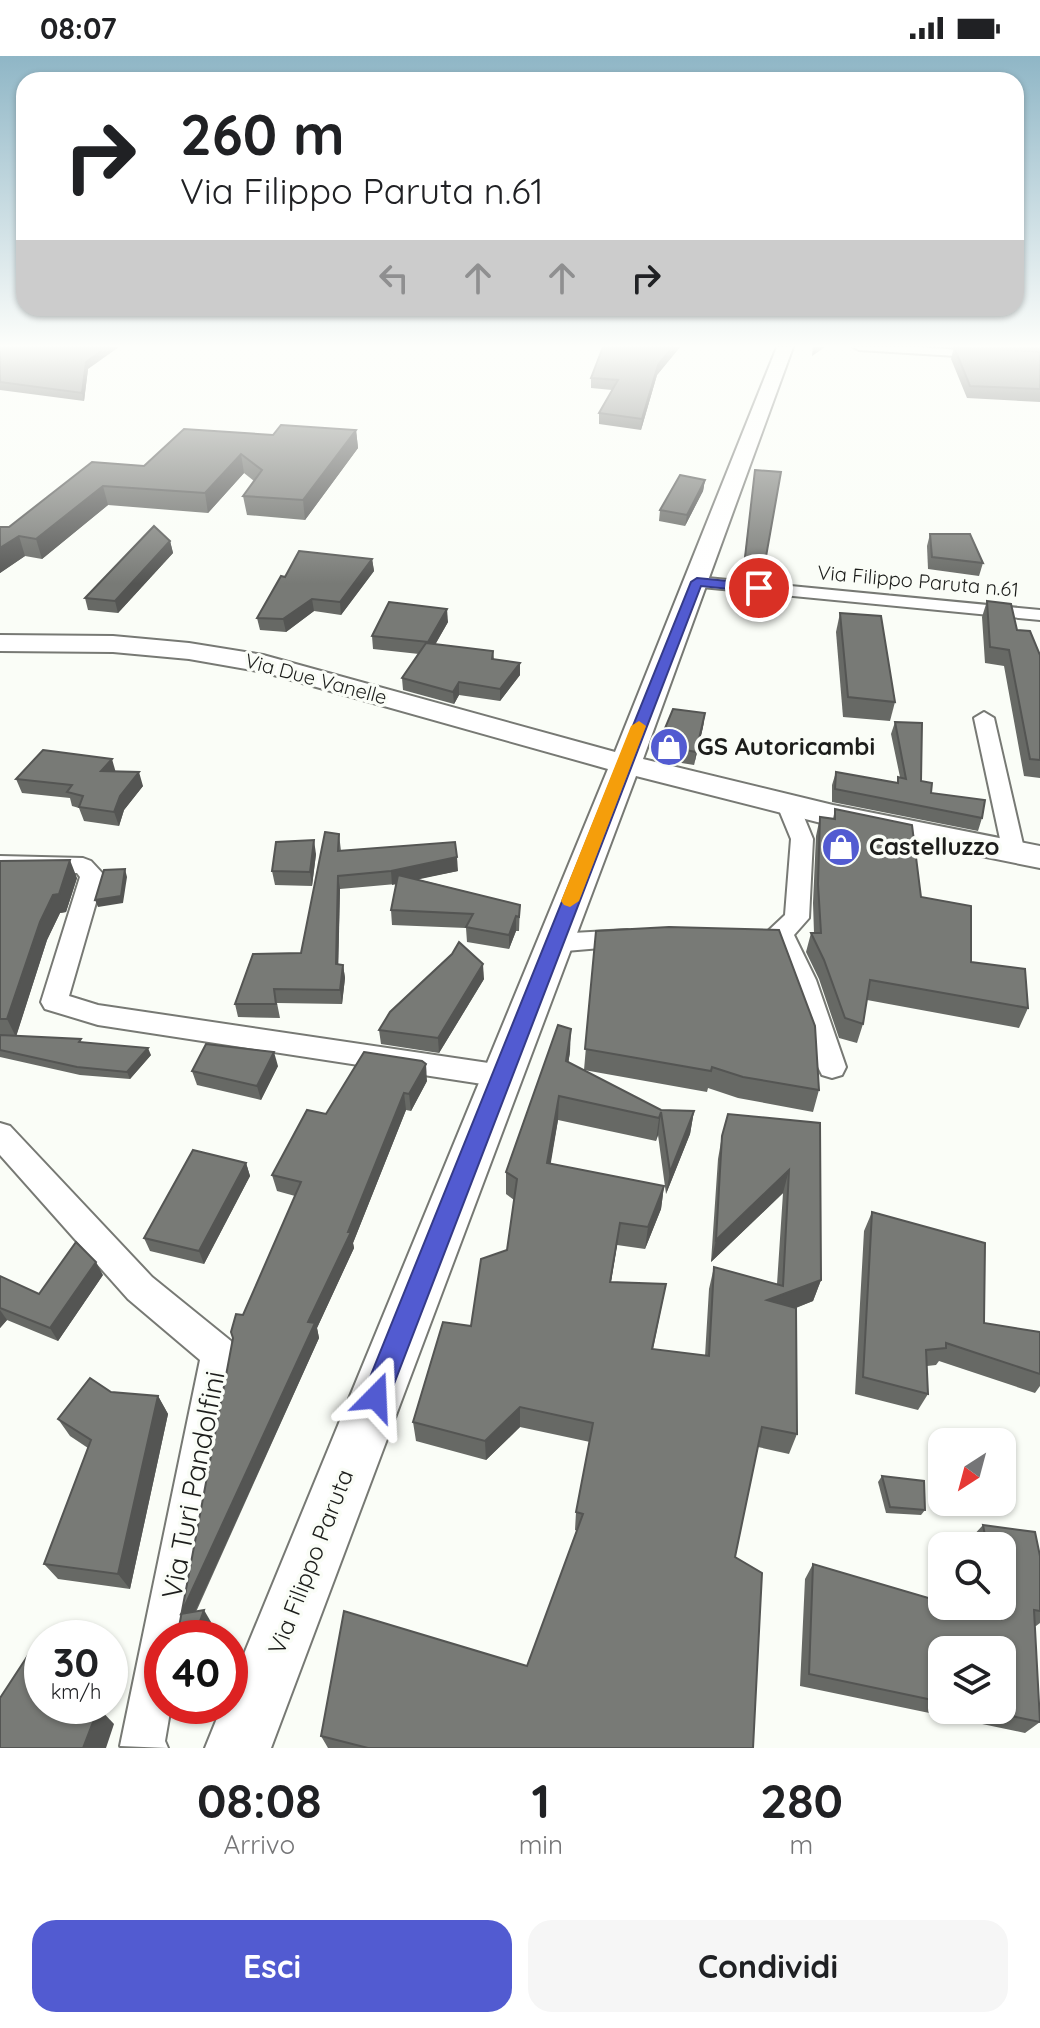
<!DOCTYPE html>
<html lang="it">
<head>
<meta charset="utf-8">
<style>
  body { margin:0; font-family:Quicksand,sans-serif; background:#f6f6f6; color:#202124; height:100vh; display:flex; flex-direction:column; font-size:30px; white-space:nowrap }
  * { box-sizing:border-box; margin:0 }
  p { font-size:26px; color:#757577 }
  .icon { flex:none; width:44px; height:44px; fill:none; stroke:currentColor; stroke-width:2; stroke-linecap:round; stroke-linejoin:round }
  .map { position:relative; height:1692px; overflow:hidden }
  .side { display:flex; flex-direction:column; background:#fff; flex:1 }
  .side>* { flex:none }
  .top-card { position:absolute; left:16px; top:16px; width:1008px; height:244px; border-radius:24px; box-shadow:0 2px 6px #0004; background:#fff; color:#202124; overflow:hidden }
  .needle { width:52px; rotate:216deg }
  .controls { position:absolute; left:928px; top:1372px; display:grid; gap:16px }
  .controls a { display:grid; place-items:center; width:88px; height:88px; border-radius:16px; background:#fff; box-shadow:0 2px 6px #0004; font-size:40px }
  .speed { position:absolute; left:24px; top:1564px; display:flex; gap:16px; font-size:40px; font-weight:700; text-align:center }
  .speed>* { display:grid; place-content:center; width:104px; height:104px; border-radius:50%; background:#fff; box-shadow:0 2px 6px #0004; line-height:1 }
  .speed small { font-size:20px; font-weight:400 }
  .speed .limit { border:12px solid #d22; background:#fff; color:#111 }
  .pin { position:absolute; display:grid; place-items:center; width:68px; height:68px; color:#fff; margin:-34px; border:4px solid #fff; border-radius:50%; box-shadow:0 2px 8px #0007 }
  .me { position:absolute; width:88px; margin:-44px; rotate:21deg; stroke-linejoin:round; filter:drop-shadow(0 0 6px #0008) }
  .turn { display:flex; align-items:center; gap:28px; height:168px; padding:0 32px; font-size:36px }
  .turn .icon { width:104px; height:104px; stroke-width:2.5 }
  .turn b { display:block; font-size:56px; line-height:68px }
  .lanes { display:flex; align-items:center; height:76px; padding:0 32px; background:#0003; justify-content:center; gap:40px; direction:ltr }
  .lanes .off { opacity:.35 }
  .eta { display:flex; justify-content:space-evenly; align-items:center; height:136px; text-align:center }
  .eta b { font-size:48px; font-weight:700; line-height:56px }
  .cta { display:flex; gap:16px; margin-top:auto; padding:16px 32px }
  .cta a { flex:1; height:92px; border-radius:24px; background:#525bd1; color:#fff; font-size:32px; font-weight:700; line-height:92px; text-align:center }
  .cta a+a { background:#f6f6f6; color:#202124 }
  .status { display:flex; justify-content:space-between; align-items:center; height:56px; padding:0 40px; background:#fff; direction:ltr }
  .status svg { height:22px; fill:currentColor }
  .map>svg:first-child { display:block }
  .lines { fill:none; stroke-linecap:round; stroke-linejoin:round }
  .street-casing { stroke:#777974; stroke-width:4 }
  .secondary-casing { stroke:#777974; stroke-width:4 }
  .street { fill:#fff; fill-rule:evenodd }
  .secondary { fill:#fff; fill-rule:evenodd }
  .wall { fill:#676965; fill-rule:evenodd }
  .shaded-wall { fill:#545553 }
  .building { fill:#787a76; stroke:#545553; stroke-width:2 }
  .route { fill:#525bd1; stroke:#353b88; stroke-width:2 }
  .slow { fill:#f59e0b }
  .labels { text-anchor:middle; stroke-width:7; stroke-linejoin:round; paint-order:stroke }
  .far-street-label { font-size:20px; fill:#1c1d1b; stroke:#fafdf7 }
  .poi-label { font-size:24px; font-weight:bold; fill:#1c1d1b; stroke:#fafdf7; text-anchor:start }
  .street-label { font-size:24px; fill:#1c1d1b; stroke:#fafdf7 }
  .near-street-label { font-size:28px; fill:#1c1d1b; stroke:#fafdf7 }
</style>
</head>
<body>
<div class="status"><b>08:07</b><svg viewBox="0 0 49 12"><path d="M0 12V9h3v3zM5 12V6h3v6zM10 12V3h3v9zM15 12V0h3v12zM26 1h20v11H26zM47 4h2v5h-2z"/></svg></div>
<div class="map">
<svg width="1040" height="1692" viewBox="0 0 1040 1692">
  <rect width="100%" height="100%" fill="#fafdf7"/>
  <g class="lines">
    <defs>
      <g id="street">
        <path d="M853,291H914L1040,299V305L859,294Z"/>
        <path d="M697,521L1040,554V564L691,530L689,526L691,522Z"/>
        <path d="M984,656L994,662L1025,797L1022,802H1006L1003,797L974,662Z"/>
        <path d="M788,742L799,749L813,783L809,862L794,879L816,924L846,1011L842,1019L832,1022L822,1019L818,1011L790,924L776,892L743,889L740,883L743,877L768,875L785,859L791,783L777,749Z"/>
        <path d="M0,800L83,802L91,805L104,819L69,940L98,949L502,1009L512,1012L516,1020L512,1028L502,1031L98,969L45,953L41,946L80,821L77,817L0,816Z"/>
        <path d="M627,874L636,877L639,883L636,889L554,896L545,893L542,887L545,881L554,878Z"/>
        <path d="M0,1067L10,1070L152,1221L231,1285L236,1297L184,1582H162V1650H171L165,1685L168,1692L120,1690L200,1304L128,1243L0,1099Z"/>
      </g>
      <path id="secondary" d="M777,291H793L643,703L833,749L1040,790V812L833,770L636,720L271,1692H205L222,1650H230V1632L608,713L263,616L189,603L113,596L0,595V579L113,580L189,587L263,599L615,696Z"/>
    </defs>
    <use href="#street" class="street-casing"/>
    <use href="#secondary" class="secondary-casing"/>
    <use href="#street" class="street"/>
    <use href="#secondary" class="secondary"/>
  </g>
  <g class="wall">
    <path d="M0,291L88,313L84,345L0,334Z"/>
    <path d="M603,291H680L657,319L641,374L599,368V357L612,334L591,332V322Z"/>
    <path d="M954,291L1010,294L973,291H1040V346L967,342L951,303Z"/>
    <path d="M356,374L358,392L305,464L247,459L243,440L254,425L244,417L208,457L108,449L42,503L25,500L0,517V471H9L144,410L273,379Z"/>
    <path d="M755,414L781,416L762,524L742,522Z"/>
    <path d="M705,424L703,435L685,470L659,465L660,454Z"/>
    <path d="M930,478L983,507L979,520L928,513L927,490Z"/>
    <path d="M170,485L173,497L118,557L88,554L85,542Z"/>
    <path d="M372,503L374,515L341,559L314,555L286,576L260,574L257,562L285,521Z"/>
    <path d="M987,545L1017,574L1040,599V722L1024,720L1004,610L985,607L982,561Z"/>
    <path d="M840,557L895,646L890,665L843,661L836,576Z"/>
    <path d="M448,566L435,589L493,595L494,603L520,619L500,645L459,639L454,648L403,634L402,622L419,598L373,593L372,580Z"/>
    <path d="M705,657L703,671L694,709L657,703L658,689Z"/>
    <path d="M895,666L921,725L931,737L982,762L978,775L832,746V729L836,716L897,727L898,721H900L891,678Z"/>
    <path d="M116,716L143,730L124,754L119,770L84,765L79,752L72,750L70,742L22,737L16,723Z"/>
    <path d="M835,753L921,841L971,906L1028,952L1019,972L867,944L863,968L857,987L839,982L819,923L806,896L811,877H814L813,847L816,780L820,761L833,763Z"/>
    <path d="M339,778L341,795L458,815L417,823L520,849L519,875H516L509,893L467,886L466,872L392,869L391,854L396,828L340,833L338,908L343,909L345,922L342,948L277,947L280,962L238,961L235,948L301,897Z"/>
    <path d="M316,798L312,830L275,829L272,815Z"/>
    <path d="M0,805L77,822L66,856L60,857L47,884L16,980L83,986L151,999L130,1023L80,1019L0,1001Z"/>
    <path d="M596,875L819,1034L813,1056L738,1042L708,1032L707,1036L584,1014Z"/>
    <path d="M452,898L484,923L439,997L381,988L379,974Z"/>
    <path d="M570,996L568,1007L661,1054L694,1055L690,1078L666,1138L658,1079L656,1085L558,1064L550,1108L664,1130L661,1153L645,1193L617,1189L611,1226L666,1228L653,1293L705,1300L709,1233L714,1211L777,1228L783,1137L711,1206L718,1103L722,1080L820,1067L821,1224L813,1245L796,1252L797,1378L789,1398L758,1391L735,1501L753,1692H328L321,1680L527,1610L577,1475L575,1474L576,1456L590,1386L520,1371L486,1404L416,1385L413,1366L471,1270L507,1194L514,1144L506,1138V1116Z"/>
    <path d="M278,1010L261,1044L197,1029L192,1015Z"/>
    <path d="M427,1025L411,1055L406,1054L353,1187L354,1192L317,1272L319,1282L196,1556L211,1566L179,1571L243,1259L295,1140L277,1135L272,1119L326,1058Z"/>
    <path d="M246,1107L250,1120L204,1208L150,1195L144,1182Z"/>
    <path d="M872,1156L984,1267L1040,1276V1330L1035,1337L939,1305L936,1309L927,1310L928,1338L918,1354L855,1338L864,1175Z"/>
    <path d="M103,1219L58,1285L7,1264L0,1272V1220L39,1238Z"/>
    <path d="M158,1340L168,1358L130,1533L58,1523L44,1508L88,1392L70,1380L58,1363Z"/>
    <path d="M882,1420L925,1454L921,1459L886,1457L878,1426Z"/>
    <path d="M983,1469L1040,1500V1567L1036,1570H1035L1040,1666L1025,1677L800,1630L805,1523L813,1508L984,1558L983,1550H1002V1490H972L970,1483ZM942,1594L1002,1654H942Z"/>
    <path d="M169,1650H181L179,1656L173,1654Z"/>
  </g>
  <g class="shaded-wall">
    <path d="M107,291H119L88,313L84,345L82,337L86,306Z"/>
    <path d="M673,291H680L657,319L641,374L642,363L658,309Z"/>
    <path d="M813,291H825L812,300Z"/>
    <path d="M356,374L358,392L305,464L303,444Z"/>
    <path d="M241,398L244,417L208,457L205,437Z"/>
    <path d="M705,424L703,435L685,470L687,459Z"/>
    <path d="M103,430L108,449L42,503L36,483Z"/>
    <path d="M19,480L25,500L0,517V492Z"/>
    <path d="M170,485L173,497L118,557L115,545Z"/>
    <path d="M372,503L374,515L341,559L340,546Z"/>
    <path d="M312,543L314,555L286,576L283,563Z"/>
    <path d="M447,553L448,566L429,599L428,586Z"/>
    <path d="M520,607V619L500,645V633Z"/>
    <path d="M459,626V639L454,648L453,636Z"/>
    <path d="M705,657L703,671L694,709L696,696Z"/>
    <path d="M112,703L116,717L101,715Z"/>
    <path d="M139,716L143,730L124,754L119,770L114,756L120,740Z"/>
    <path d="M314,784L316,798L312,830L310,816Z"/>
    <path d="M457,801L458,815L392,829L391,815Z"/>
    <path d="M70,804L77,822L66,856L60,857L47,884L16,981L7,963L40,866Z"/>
    <path d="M125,813L127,821L123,847L98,851L95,844Z"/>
    <path d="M338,820L340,833L338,922L336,908Z"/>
    <path d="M516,860V875L509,893V879Z"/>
    <path d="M483,908L484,923L439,997L438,982Z"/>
    <path d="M343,909L345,922L342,948L340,934Z"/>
    <path d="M571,973L570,996L565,1029L566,1005Z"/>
    <path d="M148,992L151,999L130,1023L127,1016Z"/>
    <path d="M274,996L278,1010L261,1044L257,1030Z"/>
    <path d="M426,1008L427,1025L411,1055L409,1038Z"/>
    <path d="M404,1037L406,1054L353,1187L354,1192L317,1272L319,1282L189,1569L181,1558L348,1176Z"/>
    <path d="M559,1040L558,1064L547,1130V1107Z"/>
    <path d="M694,1055L690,1078L666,1138L670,1116Z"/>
    <path d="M661,1056L658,1079L656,1085L659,1062Z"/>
    <path d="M246,1107L250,1120L204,1208L199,1195Z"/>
    <path d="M789,1114L783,1137L711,1206L716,1184Z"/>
    <path d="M664,1130L661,1153L645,1193L648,1171Z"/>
    <path d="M620,1167L617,1189L607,1248L610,1226Z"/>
    <path d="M96,1206L103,1219L58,1285L50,1272Z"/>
    <path d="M821,1224L813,1245L761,1265L767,1244Z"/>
    <path d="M0,1254L7,1264L0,1272Z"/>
    <path d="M158,1340L168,1358L130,1533L118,1518Z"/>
    <path d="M520,1351V1371L486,1404L485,1385Z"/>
    <path d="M204,1554L211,1566L205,1582H194Z"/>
    <path d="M94,1650H97L114,1668L106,1692H83Z"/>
    <path d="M174,1650H181L179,1656Z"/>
  </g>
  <g class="building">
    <path d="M0,291H107L86,306L82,337L0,326Z"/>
    <path d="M603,291H673L658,309L642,363L599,357L618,324L591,322Z"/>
    <path d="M954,291L1040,296V333L970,330Z"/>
    <path d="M281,369L356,374L303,444L243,440L262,414L241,398L205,437L103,430L36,483L19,480L0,492V471H9L92,406L144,410L184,373L273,379Z"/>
    <path d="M755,414L781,416L764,512L744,510Z"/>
    <path d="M680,419L705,424L687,459L660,454Z"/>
    <path d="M154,470L170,485L115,545L85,542Z"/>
    <path d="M930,478H970L983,507L932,501Z"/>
    <path d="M299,495L372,503L340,546L312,543L283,563L257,562L281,520L285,521Z"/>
    <path d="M987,545L1011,548L1017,574L1030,575L1040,599V704L1030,703L1009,594L990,591Z"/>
    <path d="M389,546L447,553L428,586L372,580Z"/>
    <path d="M840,557L881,560L895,646L848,641Z"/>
    <path d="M426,587L493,595L492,603L520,607L500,633L459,626L453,636L402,622Z"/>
    <path d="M673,653L705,657L696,696L658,689Z"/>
    <path d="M895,666L922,667L921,725L932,727L931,737L985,744L982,762L835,733L836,716L898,727V721L906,723Z"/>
    <path d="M43,694L112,703L101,715L139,716L120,740L114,756L79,751L83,740L67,736L72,729L16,723Z"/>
    <path d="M835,753L912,769L921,841L971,850V906L1025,913L1028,952L870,924L863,968L845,962L824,904L811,877H821L818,828L820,761L835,763Z"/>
    <path d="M325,776L339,778L338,795L455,786L457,801L391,815L338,820L336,908L343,909L340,934L274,933L276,948H235L253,898L301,897Z"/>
    <path d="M314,784L310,816L272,815L276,786Z"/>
    <path d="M70,804L59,838L53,839L40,866L7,963H0V805Z"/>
    <path d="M125,813L121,840L95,844L104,814Z"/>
    <path d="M398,819L520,849L519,861L516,860L509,879L466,871L473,858L391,854Z"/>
    <path d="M669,871L779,874L815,970L819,1034L743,1021L712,1011L711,1015L585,993L596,875Z"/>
    <path d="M459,886L483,908L438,982L379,974L390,956L452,898Z"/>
    <path d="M558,969L571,973L566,1005L661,1054L694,1055L670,1116L661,1056L659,1062L559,1040L547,1107L664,1130L648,1171L620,1167L610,1226L666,1228L652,1293L709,1300L714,1211L783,1230L789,1114L716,1184L722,1080L728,1058L820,1067L821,1224L767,1244L796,1252L797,1378L762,1371L735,1501L762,1517L753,1692H368L321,1680L344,1555L527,1610L583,1458L576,1456L593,1367L520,1351L485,1385L413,1366L443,1266L471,1270L481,1203L507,1194L517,1123L506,1116Z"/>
    <path d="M0,979L81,983L79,986L148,992L127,1016L77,1011L0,994Z"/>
    <path d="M206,988L274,996L257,1030L192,1015Z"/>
    <path d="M364,996L422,1005L426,1008L409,1038L404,1037L348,1176H351L308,1266L315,1267L181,1558L204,1554L194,1582H168V1574L179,1571L233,1282L231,1276L236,1258L243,1259L301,1126L272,1119L307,1054L326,1058Z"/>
    <path d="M193,1094L246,1107L199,1195L144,1182Z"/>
    <path d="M872,1156L985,1187L984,1267L1040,1276V1318L946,1287V1292L926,1294L928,1338L863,1321Z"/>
    <path d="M76,1186L96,1206L50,1272L0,1252V1220L39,1238Z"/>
    <path d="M90,1322L111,1336L158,1340L118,1518L44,1508L91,1384L58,1363Z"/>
    <path d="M882,1420L924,1425L925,1454L890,1451Z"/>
    <path d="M983,1469L1035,1476L1040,1500V1555L1034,1554L1040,1666L983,1654H1002V1594H942V1646L809,1618L813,1508L942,1546V1550H957L1001,1563L998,1550H1002V1490H987Z"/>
    <path d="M36,1587L42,1593V1650H94L98,1653L83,1692H0V1642Z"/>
  </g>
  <linearGradient id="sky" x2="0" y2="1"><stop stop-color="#8fb6c6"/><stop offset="0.55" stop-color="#fdfefb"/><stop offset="1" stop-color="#fdfefb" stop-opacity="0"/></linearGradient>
  <rect width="1040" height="528" fill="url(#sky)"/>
  <path class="route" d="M697,522L759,528L766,532L759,536L701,530L389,1341L385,1351L376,1355L366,1351L362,1341L691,526Z"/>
  <path class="slow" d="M639,665L646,670L579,845L570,851L564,849L561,845L631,670Z"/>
  <defs>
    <symbol id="shop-disc" viewBox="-11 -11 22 22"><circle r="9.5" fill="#525bd1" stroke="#fafdf7"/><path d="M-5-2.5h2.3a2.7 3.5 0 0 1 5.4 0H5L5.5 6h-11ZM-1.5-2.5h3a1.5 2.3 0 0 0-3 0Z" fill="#fff"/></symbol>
  </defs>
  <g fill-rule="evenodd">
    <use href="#shop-disc" x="647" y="669" width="44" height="44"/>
    <use href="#shop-disc" x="819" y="769" width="44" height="44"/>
  </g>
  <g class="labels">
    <g class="far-street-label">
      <text transform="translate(918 525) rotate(5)" y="7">Via Filippo Paruta n.61</text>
      <text transform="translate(316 623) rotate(15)" y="7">Via Due Vanelle</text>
    </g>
    <g class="poi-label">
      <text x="697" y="699">GS Autoricambi</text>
      <text x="869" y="799">Castelluzzo</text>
    </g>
    <g class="street-label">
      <text transform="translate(311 1506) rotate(-69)" y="8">Via Filippo Paruta</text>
    </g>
    <g class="near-street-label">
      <text transform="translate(193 1429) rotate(-79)" y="10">Via Turi Pandolfini</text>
    </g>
  </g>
</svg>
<div class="controls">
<a><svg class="needle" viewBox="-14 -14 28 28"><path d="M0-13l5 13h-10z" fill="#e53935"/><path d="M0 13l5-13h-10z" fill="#757577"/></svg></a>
<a><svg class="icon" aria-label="search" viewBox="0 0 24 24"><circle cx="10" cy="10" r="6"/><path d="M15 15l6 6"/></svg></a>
<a><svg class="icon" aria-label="layers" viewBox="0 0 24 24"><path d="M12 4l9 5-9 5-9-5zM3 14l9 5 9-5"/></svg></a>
</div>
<div class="speed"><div>30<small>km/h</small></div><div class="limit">40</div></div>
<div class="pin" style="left:759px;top:532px;background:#d93025"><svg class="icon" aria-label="arrive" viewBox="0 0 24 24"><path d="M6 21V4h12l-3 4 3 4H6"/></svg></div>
<svg class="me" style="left:376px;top:1341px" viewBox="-20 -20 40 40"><path d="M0-17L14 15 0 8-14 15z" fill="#525bd1" stroke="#fff" stroke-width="4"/></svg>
<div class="top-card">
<div class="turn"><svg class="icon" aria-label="right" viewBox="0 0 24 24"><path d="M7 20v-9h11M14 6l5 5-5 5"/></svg><div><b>260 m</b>Via Filippo Paruta n.61</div></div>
<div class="lanes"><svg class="icon off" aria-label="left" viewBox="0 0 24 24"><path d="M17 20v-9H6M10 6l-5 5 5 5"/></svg><svg class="icon off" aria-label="ahead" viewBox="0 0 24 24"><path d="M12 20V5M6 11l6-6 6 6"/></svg><svg class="icon off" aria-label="ahead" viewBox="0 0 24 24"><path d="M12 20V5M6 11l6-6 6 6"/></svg><svg class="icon" aria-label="right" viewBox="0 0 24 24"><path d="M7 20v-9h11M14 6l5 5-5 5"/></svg></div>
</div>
</div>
<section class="side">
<div class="eta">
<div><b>08:08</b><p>Arrivo</p></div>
<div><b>1</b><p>min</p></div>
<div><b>280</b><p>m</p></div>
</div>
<div class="cta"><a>Esci</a><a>Condividi</a></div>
</section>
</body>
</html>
